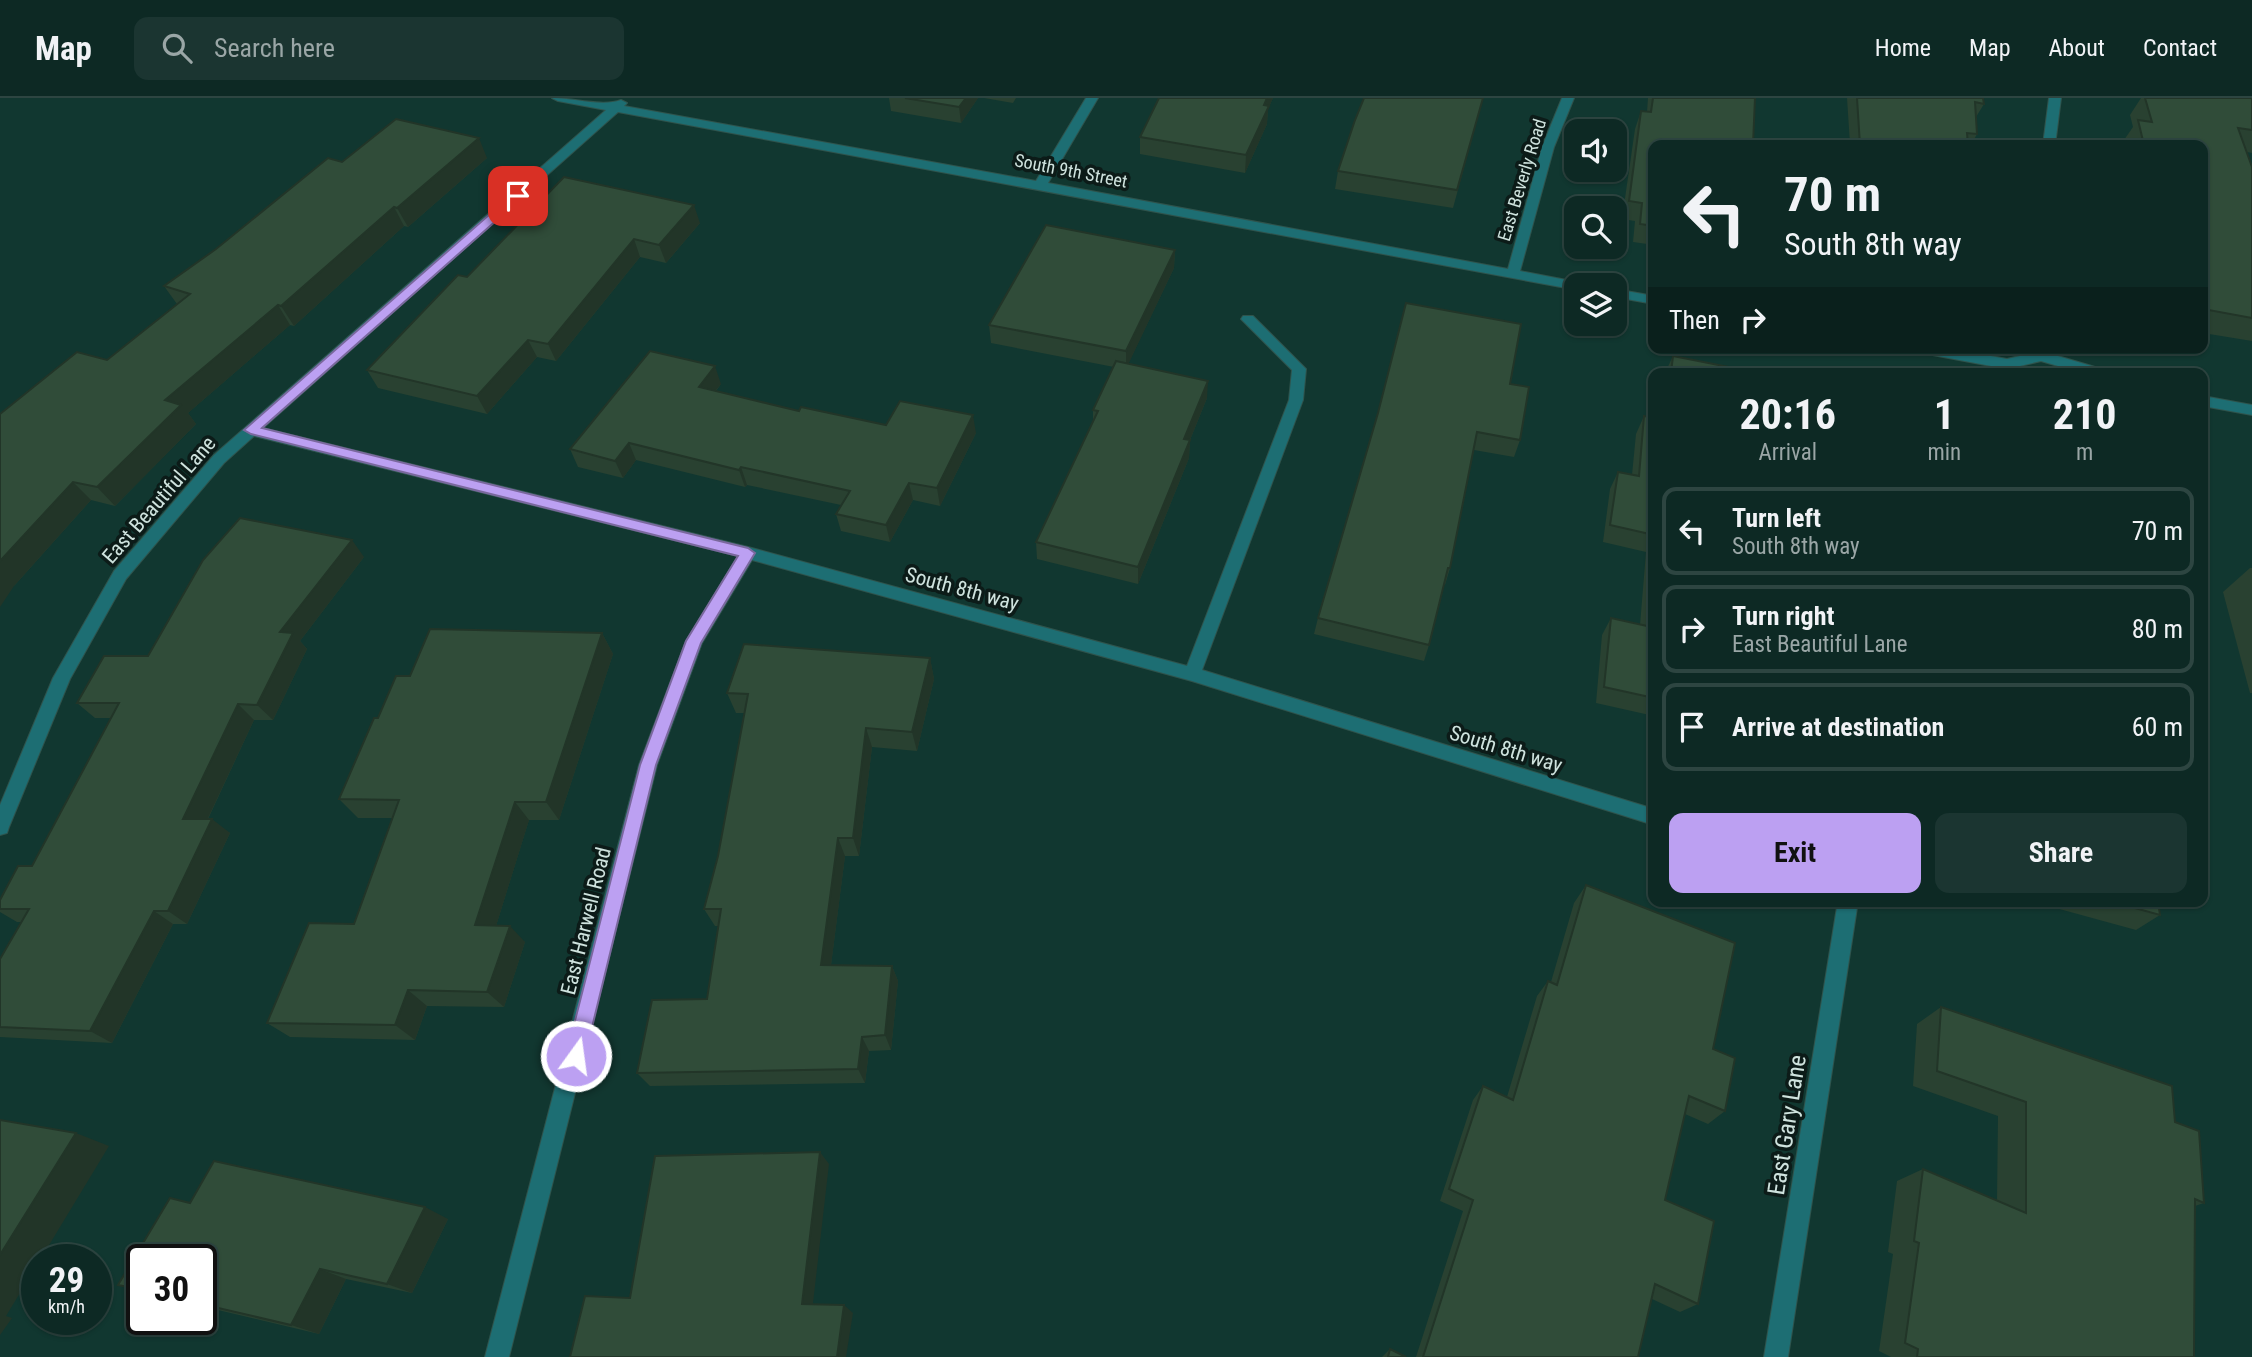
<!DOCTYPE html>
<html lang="en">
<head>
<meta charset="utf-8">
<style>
  body { margin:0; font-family:"Roboto Condensed",sans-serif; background:#1b3531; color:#f1f3f6; height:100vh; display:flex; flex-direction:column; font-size:26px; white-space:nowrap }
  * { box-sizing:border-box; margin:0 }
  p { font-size:23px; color:#9aa6a6 }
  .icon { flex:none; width:38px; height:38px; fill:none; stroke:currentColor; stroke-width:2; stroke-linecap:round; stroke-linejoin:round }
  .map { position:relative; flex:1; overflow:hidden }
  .sheet { position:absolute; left:1648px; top:270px; width:560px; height:539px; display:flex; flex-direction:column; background:#0d2924; border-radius:14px; box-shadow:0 2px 5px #0004,0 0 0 2px #2d4541 }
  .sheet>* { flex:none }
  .hud { position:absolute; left:1648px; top:42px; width:560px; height:214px; border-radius:14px; box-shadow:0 2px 5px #0004,0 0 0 2px #2d4541; background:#0d2924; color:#f1f3f6; overflow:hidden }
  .controls { position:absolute; left:1564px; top:21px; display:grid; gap:14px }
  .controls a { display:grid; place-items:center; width:63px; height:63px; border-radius:14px; background:#0d2924; box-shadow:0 2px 5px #0004,0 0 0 2px #2d4541; font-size:35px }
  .speed { position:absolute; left:21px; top:1146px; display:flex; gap:14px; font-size:35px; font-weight:700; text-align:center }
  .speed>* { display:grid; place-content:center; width:91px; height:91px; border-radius:50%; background:#0d2924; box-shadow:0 2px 5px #0004,0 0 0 2px #2d4541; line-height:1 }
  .speed small { font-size:18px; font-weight:400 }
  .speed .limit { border:4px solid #111; border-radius:10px; background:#fff; color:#111 }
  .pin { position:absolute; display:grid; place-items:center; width:60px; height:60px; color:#fff; margin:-30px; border-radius:14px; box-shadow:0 4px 10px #0006 }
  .me { position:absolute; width:77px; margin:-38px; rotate:14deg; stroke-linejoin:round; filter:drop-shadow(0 0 5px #0008) }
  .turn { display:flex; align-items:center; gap:24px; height:147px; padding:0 21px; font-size:32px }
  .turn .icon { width:91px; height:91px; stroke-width:2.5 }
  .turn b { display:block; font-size:49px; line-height:60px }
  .then { display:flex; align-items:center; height:66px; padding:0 21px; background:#0003; gap:14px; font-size:26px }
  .eta { display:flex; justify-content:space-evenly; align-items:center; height:119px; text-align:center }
  .eta b { font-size:42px; font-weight:700; line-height:49px }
  .primary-button { display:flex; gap:14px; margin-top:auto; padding:14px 21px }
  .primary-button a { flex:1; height:80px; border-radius:14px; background:#bca0f2; color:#111; font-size:28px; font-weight:700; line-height:80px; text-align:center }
  .primary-button a+a { background:#1b3531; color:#f1f3f6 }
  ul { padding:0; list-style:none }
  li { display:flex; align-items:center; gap:21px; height:88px; margin:0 14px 10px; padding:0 7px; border:4px solid #2d4541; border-radius:14px }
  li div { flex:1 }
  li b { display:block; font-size:26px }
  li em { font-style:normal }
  header { display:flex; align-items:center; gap:42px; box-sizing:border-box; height:98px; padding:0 35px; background:#0d2924; border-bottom:2px solid #2d4541 }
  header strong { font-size:33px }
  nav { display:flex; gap:38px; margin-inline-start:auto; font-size:24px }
  .search { width:490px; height:63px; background:#1b3531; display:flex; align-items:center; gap:18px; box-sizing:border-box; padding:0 24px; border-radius:14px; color:#9aa6a6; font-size:26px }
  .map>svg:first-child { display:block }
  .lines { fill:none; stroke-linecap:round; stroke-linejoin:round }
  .minor-casing { stroke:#2f534c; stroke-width:2 }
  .minor { fill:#1d6e73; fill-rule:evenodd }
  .wall { fill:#294131 }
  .shaded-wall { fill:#223528 }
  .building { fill:#304c39; stroke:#223528; stroke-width:2 }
  .route { fill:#bca0f2; stroke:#7a689d; stroke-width:2 }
  .labels { text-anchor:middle; stroke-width:7; stroke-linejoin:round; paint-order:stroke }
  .far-street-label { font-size:18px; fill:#cfe3de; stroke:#0c1b18 }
  .street-label { font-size:21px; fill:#cfe3de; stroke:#0c1b18 }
  .near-street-label { font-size:24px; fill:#cfe3de; stroke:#0c1b18 }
</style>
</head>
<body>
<header>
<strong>Map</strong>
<div class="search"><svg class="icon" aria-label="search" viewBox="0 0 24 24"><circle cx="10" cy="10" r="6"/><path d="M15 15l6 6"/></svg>Search here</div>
<nav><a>Home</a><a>Map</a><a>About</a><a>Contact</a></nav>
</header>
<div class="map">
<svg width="2252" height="1259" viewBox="0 0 2252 1259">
  <rect width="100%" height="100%" fill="#113730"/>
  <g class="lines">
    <defs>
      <g id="minor">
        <path d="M552,0C574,0 602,9 621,2L627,5L624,8L1036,83L1086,0H1098L1048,85L1508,171L1542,49L1562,0H1574L1554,49L1520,173L1582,185L1583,187H1577V192L618,14L263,330L748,449L1187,568L1289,302L1292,272L1241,221L1243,218H1253L1306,271L1303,302L1202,572L1654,711V727L1192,583L752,462L702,545L657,667L509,1259H485L639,667L686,543L738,458L254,338L224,365L126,481L70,581L9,729L7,735L0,737V707L53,580L114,473L214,357L606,12L558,3Z"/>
        <path d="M2049,0H2061L2055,47H2043Z"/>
        <path d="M1615,191L1654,198V206L1615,199Z"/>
        <path d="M1915,250H1948L2007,261L2041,253L2105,272L2107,275H2082L2041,263L2007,271L1922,255Z"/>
        <path d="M2203,298L2252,307V317L2203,308Z"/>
        <path d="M1838,803H1858L1788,1259H1764Z"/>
      </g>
    </defs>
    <use href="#minor" class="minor-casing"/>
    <use href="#minor" class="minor"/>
  </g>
  <g class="wall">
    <path d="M889,0H978L961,25L891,13Z"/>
    <path d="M984,0H1016L1013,5Z"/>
    <path d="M1159,0H1273L1268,11L1267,26L1245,75L1140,56V39Z"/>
    <path d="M1483,0L1453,110L1335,91L1338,73Z"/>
    <path d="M1648,0H1755L1654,47V147L1633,144L1635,123L1622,121L1635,31L1641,13L1647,14Z"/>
    <path d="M1847,0H1983L1984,6L1976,19L1977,36L1971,47H1844L1845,45L1850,46Z"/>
    <path d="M2141,0H2252V55L2247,54L2252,69V243L2203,235V47H2125L2124,42L2133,29L2130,17Z"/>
    <path d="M487,60L408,129L404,128L294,228L290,227L188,315L196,326L115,408L91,402L14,488L107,262L177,206L164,188L342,64Z"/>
    <path d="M700,125L666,165L640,159L556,263L537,259L487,316L378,290L367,272L467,179Z"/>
    <path d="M1175,152L1174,170L1128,266L1207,300L1190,342L1189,360L1138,486L1037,461L1036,444L1093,323V312L1114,269L991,245L989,227Z"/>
    <path d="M1673,258L1759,275H1665Z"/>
    <path d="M721,286L716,293L799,313L886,327L976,335L940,408L913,402L890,444L841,433L836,416L841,407L747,387L745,389L636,362L623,380L578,369L570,351Z"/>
    <path d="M1510,286L1520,342L1514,359L1474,352L1450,470L1445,487H1444L1429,547L1424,563L1314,536L1318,520Z"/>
    <path d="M1644,318L1654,320V618L1596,605L1602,537L1611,520L1640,527L1646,454L1603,444L1610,391L1618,374L1632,377L1636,336Z"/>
    <path d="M364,459L300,543L307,551L273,622H254L208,721L230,735L187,826H173L112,945L0,939V861L22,824H17L0,814V802L32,768L111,620H95L77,605L148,558Z"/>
    <path d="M2250,470H2252V595H2250L2223,494Z"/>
    <path d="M602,535L613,556L559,722H529L496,828L525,844L504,909L427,908L415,942L290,939L267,925L354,826L393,720H358L339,701L378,620L410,578Z"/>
    <path d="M930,560L934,581L917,653L872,649L859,758H845L831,867L892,868L898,883L891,952L869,953L865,985L650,988L637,975L707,901L718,828H715L704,811L718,758L745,615H736L727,595Z"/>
    <path d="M1586,787L1713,951L1725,1013L1708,1026L1685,1016L1665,1102L1698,1206L1680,1214L1652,1201L1638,1259H1416L1463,1113L1440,1103L1473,1002L1483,988L1507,999L1537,898L1548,883L1551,884L1574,805Z"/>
    <path d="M2030,803H2171L2159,811L2160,817L2136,832Z"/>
    <path d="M1941,909L2175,1024L2204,1105L2195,1108L2194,1259H1891L1879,1253L1893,1156L1888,1154L1897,1083L1923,1071L1997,1103L1998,1018L1913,988L1917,926Z"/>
    <path d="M190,1105L448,1121L412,1195L346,1181L319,1236L201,1208V1162H142V1193L118,1187Z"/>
    <path d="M1390,1251L1406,1259H1382Z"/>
  </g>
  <g class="shaded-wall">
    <path d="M966,0H978L961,25L959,9Z"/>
    <path d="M1267,0H1273L1268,11L1267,26L1245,75L1246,57Z"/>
    <path d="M479,40L487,60L408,129L397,110Z"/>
    <path d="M694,107L700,125L666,165L659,147Z"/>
    <path d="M394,109L404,128L294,228L281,208Z"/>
    <path d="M634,141L640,159L556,263L548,246Z"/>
    <path d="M1175,152L1174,170L1126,271V253Z"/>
    <path d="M278,207L290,227L188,315L196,326L115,408L97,389L165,302Z"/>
    <path d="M528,242L537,259L487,316L477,298Z"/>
    <path d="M715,268L721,286L705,306L699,289Z"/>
    <path d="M1208,283L1207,300L1183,359L1184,341Z"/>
    <path d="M973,317L976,335L940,408L937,390Z"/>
    <path d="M1190,342L1189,360L1138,486V469Z"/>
    <path d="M629,345L636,362L623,380L615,363Z"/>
    <path d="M741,369L747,387L745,389L739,372Z"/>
    <path d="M73,384L91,402L14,488L0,509V463Z"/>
    <path d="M909,385L913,402L890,444L886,427Z"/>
    <path d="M352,442L364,459L300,543L307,551L273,622L257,607L280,534Z"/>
    <path d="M602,535L613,556L559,722L546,704Z"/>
    <path d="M930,560L934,581L917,653L912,634Z"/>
    <path d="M238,606L254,622L201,735L183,721Z"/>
    <path d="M866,630L872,649L859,758L853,740Z"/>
    <path d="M515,704L529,722L491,844L475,827Z"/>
    <path d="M212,721L230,735L187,826L168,813Z"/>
    <path d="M838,740L845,758L829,883L821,867Z"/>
    <path d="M154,813L173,826L112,945L90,933Z"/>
    <path d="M510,828L525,844L504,909L487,894Z"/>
    <path d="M892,868L898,883L891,952L885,937Z"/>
    <path d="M408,892L427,908L415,942L395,927Z"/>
    <path d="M862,939L869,953L865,985L858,971Z"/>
    <path d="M76,1035L109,1048L40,1162H37V1167L6,1218L12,1220L0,1237V1157Z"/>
    <path d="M820,1054L829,1066L812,1214L802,1206Z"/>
    <path d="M425,1109L448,1121L412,1195L387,1186Z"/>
    <path d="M320,1171L346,1181L319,1236L291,1227Z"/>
    <path d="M844,1207L853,1215L846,1259H837Z"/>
  </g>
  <g class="building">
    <path d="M905,0H966L959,9Z"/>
    <path d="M1159,0H1267L1264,7L1269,8L1246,57L1140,39Z"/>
    <path d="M1364,0H1483L1457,92L1338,73L1355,22Z"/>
    <path d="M1653,0H1755L1753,47H1654V128L1640,126L1642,105L1629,103L1641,13L1651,14Z"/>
    <path d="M1857,0H1983L1984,6L1975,4L1977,36L1967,35L1968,47H1860Z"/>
    <path d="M2145,0H2252V32L2238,30L2252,69V220L2203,211V47H2144L2138,22L2152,24Z"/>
    <path d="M396,21L479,40L397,110L394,109L281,208L278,207L165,302L181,307L97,389L73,384L0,463V316L77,254L107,262L190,196L164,188L216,151L328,60L342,64Z"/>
    <path d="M564,79L694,107L659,147L634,141L548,246L528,242L477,298L367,272L458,177L467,179Z"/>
    <path d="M1046,127L1175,152L1126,253L989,227Z"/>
    <path d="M1406,205L1521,226L1510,286L1529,289L1520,342L1477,334L1450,470H1448L1429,547L1318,520L1378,315Z"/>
    <path d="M650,253L715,268L699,289L799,313L801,309L886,327L900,303L973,317L937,390L909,385L886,427L836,416L850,393L741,369L739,372L629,345L615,363L570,351Z"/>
    <path d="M1673,258L1759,275H1671Z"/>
    <path d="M1116,263L1208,283L1184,341L1190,342L1138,469L1036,444L1098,313L1093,312Z"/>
    <path d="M1644,318L1654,320V437L1610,427L1618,374L1639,378Z"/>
    <path d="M240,420L352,442L280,534L293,535L257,607L238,606L183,721H212L168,813H154L90,933L0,929V861L29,811H0V802L18,768H32L119,605H77L104,558H148L203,462Z"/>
    <path d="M1654,449V600L1604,589L1611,520L1647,528Z"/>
    <path d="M430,531L602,535L546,704H515L475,827L510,828L487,894L408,892L395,927L267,925L309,825L354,826L399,702L339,701L374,620H378L396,578H410Z"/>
    <path d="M744,546L930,560L912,634L866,630L853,740H838L821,867L892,868L885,937L862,939L858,971L637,975L652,902L707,901L721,811H704L718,758L748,596L727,595Z"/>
    <path d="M1586,787L1735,845L1713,951L1735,960L1725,1013L1689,998L1665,1102L1714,1123L1698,1206L1655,1186L1638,1259H1423L1473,1102L1449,1091L1483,988L1513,1002L1548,883L1557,887Z"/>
    <path d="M2109,803H2158L2160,817Z"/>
    <path d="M1941,909L2172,988L2175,1024L2199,1033L2204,1105L2195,1101L2194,1259H1917L1918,1251L1905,1245L1919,1145L1914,1143L1923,1071L2026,1115V1004L1937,973Z"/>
    <path d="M0,1022L76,1035L0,1157Z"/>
    <path d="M820,1054L802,1206L844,1207L837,1259H570L585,1198L630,1200L655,1058Z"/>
    <path d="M214,1063L425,1109L387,1186L320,1171L291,1227L201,1206V1162H142V1192L118,1187L170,1100L190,1105Z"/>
    <path d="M1390,1251L1406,1259H1388Z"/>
  </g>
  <path class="route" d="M514,95L524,98L262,330L748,450L755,455L701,545L656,667L585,958L582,964L576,967L569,964L566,958L640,667L686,543L738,458L251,336L244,332Z"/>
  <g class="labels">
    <g class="far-street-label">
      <text transform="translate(1071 73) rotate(11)" y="6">South 9th Street</text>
      <text transform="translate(1522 82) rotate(-73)" y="6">East Beverly Road</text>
    </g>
    <g class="street-label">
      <text transform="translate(159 402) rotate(-49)" y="7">East Beautiful Lane</text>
      <text transform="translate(962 491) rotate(15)" y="7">South 8th way</text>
      <text transform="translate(1506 651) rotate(17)" y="7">South 8th way</text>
      <text transform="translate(586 823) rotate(-76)" y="7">East Harwell Road</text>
    </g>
    <g class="near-street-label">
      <text transform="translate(1787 1027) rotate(-81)" y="8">East Gary Lane</text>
    </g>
  </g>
</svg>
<div class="controls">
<a><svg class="icon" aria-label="sound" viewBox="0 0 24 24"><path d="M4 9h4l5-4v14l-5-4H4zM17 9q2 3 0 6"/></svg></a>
<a><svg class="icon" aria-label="search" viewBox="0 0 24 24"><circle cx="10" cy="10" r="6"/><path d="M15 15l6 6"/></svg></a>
<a><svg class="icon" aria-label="layers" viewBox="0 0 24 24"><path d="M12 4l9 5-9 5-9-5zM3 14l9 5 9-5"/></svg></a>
</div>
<div class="speed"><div>29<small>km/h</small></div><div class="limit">30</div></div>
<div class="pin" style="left:518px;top:98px;background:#d93025"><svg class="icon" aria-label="arrive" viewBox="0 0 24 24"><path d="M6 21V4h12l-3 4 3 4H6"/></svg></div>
<svg class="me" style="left:576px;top:958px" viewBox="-20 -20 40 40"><circle r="17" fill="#bca0f2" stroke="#fff" stroke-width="3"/><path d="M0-11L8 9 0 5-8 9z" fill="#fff"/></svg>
<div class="hud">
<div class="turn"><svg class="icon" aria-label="left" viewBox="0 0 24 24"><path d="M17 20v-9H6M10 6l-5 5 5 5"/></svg><div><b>70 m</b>South 8th way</div></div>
<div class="then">Then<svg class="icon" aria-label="right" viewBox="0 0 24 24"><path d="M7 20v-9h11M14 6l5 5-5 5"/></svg></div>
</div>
<section class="sheet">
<div class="eta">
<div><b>20:16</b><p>Arrival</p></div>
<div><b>1</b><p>min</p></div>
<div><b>210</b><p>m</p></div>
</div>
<ul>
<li><svg class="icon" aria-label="left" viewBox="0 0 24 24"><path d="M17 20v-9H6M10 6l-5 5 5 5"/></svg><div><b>Turn left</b><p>South 8th way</p></div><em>70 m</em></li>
<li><svg class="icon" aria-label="right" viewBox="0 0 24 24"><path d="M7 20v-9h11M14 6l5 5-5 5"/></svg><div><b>Turn right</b><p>East Beautiful Lane</p></div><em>80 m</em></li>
<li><svg class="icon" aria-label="arrive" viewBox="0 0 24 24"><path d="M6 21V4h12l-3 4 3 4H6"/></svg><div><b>Arrive at destination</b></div><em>60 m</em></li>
</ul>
<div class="primary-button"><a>Exit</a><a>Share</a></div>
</section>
</div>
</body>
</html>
